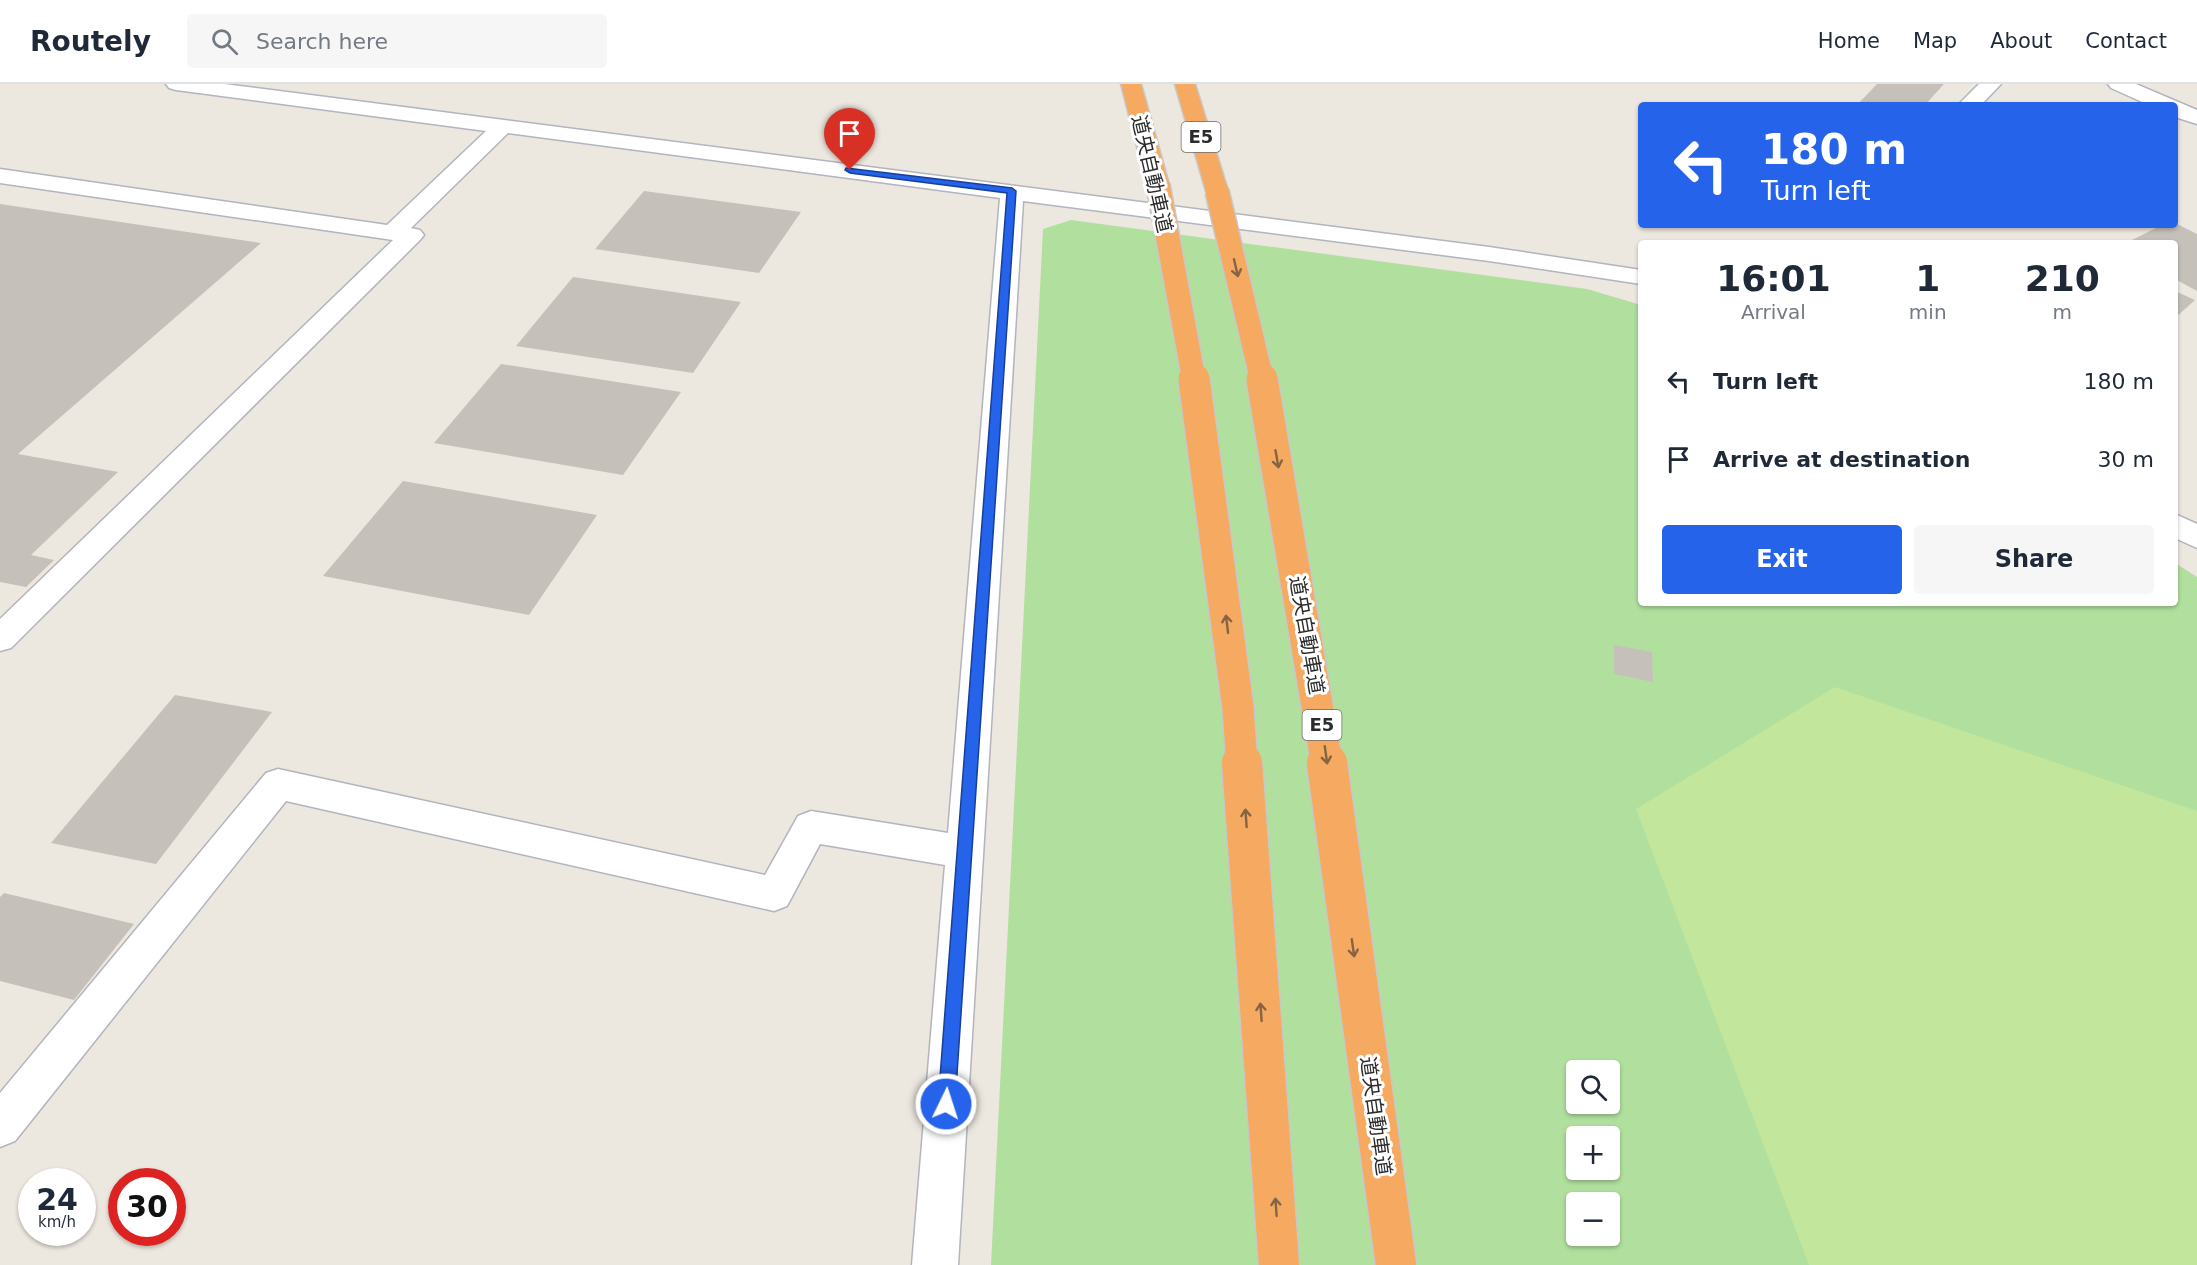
<!DOCTYPE html>
<html lang="en">
<head>
<meta charset="utf-8">
<style>
  body { margin:0; font-family:"DejaVu Sans","Noto Sans JP",sans-serif; background:#f6f6f7; color:#1f2937; height:100vh; display:flex; flex-direction:column; font-size:22px; white-space:nowrap }
  * { box-sizing:border-box; margin:0 }
  p { font-size:20px; color:#747a83 }
  .icon { flex:none; width:33px; height:33px; fill:none; stroke:currentColor; stroke-width:2; stroke-linecap:round; stroke-linejoin:round }
  .map { position:relative; flex:1; overflow:hidden }
  .drawer { position:absolute; left:1638px; top:156px; width:540px; height:366px; display:flex; flex-direction:column; background:#fff; border-radius:6px; box-shadow:0 2px 4px #0004 }
  .drawer>* { flex:none }
  .hud { position:absolute; left:1638px; top:18px; width:540px; height:126px; border-radius:6px; box-shadow:0 2px 4px #0004; background:#2563eb; color:#fff; overflow:hidden }
  .tools { position:absolute; left:1566px; top:976px; display:grid; gap:12px }
  .tools a { display:grid; place-items:center; width:54px; height:54px; border-radius:6px; background:#fff; box-shadow:0 2px 4px #0004; font-size:30px }
  .speed { position:absolute; left:18px; top:1084px; display:flex; gap:12px; font-size:30px; font-weight:700; text-align:center }
  .speed>* { display:grid; place-content:center; width:78px; height:78px; border-radius:50%; background:#fff; box-shadow:0 2px 4px #0004; line-height:1 }
  .speed small { font-size:15px; font-weight:400 }
  .speed .limit { border:9px solid #d22; background:#fff; color:#111 }
  .pin { position:absolute; display:grid; place-items:center; width:51px; height:51px; color:#fff; margin:-62px -26px; border-radius:50% 50% 50% 0; rotate:-45deg; box-shadow:0 0 6px #0007 }
  .pin .icon { rotate:45deg }
  .me { position:absolute; width:66px; margin:-33px; rotate:4deg; stroke-linejoin:round; filter:drop-shadow(0 0 4px #0008) }
  .turn { display:flex; align-items:center; gap:21px; height:126px; padding:0 24px; font-size:27px }
  .turn .icon { width:78px; height:78px; stroke-width:2.5 }
  .turn b { display:block; font-size:42px; line-height:51px }
  .eta { display:flex; justify-content:space-evenly; align-items:center; height:102px; text-align:center }
  .eta b { font-size:36px; font-weight:700; line-height:42px }
  .button { display:flex; gap:12px; margin-top:auto; padding:12px 24px }
  .button a { flex:1; height:69px; border-radius:6px; background:#2563eb; color:#fff; font-size:24px; font-weight:700; line-height:69px; text-align:center }
  .button a+a { background:#f6f6f7; color:#1f2937 }
  ul { padding:0; list-style:none }
  li { display:flex; align-items:center; gap:18px; height:78px; padding:0 24px }
  li div { flex:1 }
  li b { display:block; font-size:22px }
  li em { font-style:normal }
  header { display:flex; align-items:center; gap:36px; box-sizing:border-box; height:84px; padding:0 30px; background:#fff; border-bottom:2px solid #e0e1e3 }
  header strong { font-size:28px }
  nav { display:flex; gap:33px; margin-inline-start:auto; font-size:21px }
  .search { width:420px; height:54px; background:#f6f6f7; display:flex; align-items:center; gap:15px; box-sizing:border-box; padding:0 21px; border-radius:6px; color:#747a83; font-size:22px }
  .map>svg:first-child { display:block }
  .green { fill:#b1df9e; fill-rule:evenodd }
  .pitch { fill:#c2e69b }
  .building { fill:#c5c1ba }
  .lines { fill:none; stroke-linecap:round; stroke-linejoin:round }
  .minor-casing { stroke:#b2b4be; stroke-width:3 }
  .highway-casing { stroke:#c8c8c8; stroke-width:3 }
  .minor { fill:#fff; fill-rule:evenodd }
  .highway { fill:#f5a961; fill-rule:evenodd }
  .highway-bridge-far2-casing { stroke:#c8c8c8; stroke-width:26; stroke-linecap:butt }
  .highway-bridge-far1-casing { stroke:#c8c8c8; stroke-width:34; stroke-linecap:butt }
  .highway-bridge-casing { stroke:#c8c8c8; stroke-width:43; stroke-linecap:butt }
  .highway-bridge-far2 { stroke:#f5a961; stroke-width:23 }
  .highway-bridge-far1 { stroke:#f5a961; stroke-width:31 }
  .highway-bridge { stroke:#f5a961; stroke-width:40 }
  .oneway { stroke:#866443 }
  .route { fill:#2563eb; stroke:#184099; stroke-width:1.5 }
  .labels { text-anchor:middle; stroke-width:6; stroke-linejoin:round; paint-order:stroke }
  .shield { fill:#fff; stroke:#6b6b6b; stroke-width:1.5 }
  .shield-label { font-size:18px; font-weight:bold; fill:#2b2b2b }
  .street-label { font-size:20px; fill:#2b2b2b; stroke:#fff }
</style>
</head>
<body>
<header>
<strong>Routely</strong>
<div class="search"><svg class="icon" aria-label="search" viewBox="0 0 24 24"><circle cx="10" cy="10" r="6"/><path d="M15 15l6 6"/></svg>Search here</div>
<nav><a>Home</a><a>Map</a><a>About</a><a>Contact</a></nav>
</header>
<div class="map">
<svg width="2197" height="1181" viewBox="0 0 2197 1181">
  <rect width="100%" height="100%" fill="#ece7df"/>
  <path class="green" d="M1071,136L1587,205L1641,221V519H2175V479L2197,493V1181H991L1043,145ZM1576,987H1610V1020H1576ZM1576,1053H1610V1086H1576ZM1576,1119H1610V1152H1576Z"/>
  <path class="pitch" d="M1835,603L2197,727V1181H1809L1636,725Z"/>
  <g class="building">
    <path d="M1877,0H1944L1925,21H1857Z"/>
    <path d="M644,107L801,128L759,189L595,165Z"/>
    <path d="M0,120L261,159L18,370L118,388L31,471L54,476L26,503L0,498Z"/>
    <path d="M2175,139L2197,150V207L2175,195V159H2126L2162,141H2175Z"/>
    <path d="M573,193L741,218L693,289L516,262Z"/>
    <path d="M2175,207L2195,216L2175,234Z"/>
    <path d="M501,280L681,308L623,391L434,359Z"/>
    <path d="M403,397L597,431L529,531L323,492Z"/>
    <path d="M1614,561L1652,568L1653,598L1614,590Z"/>
    <path d="M175,611L272,628L156,780L51,759Z"/>
    <path d="M4,809L134,840L74,916L0,897V813Z"/>
  </g>
  <g class="lines">
    <defs>
      <g id="minor">
        <path d="M166,0H224L1489,163L1641,186V200L1489,177L1023,117L958,1181H912L945,781L820,760L787,822L774,827L286,717L15,1057L0,1063V1009L266,689L278,685L765,791L798,732L811,727L948,749L1000,114L508,49L411,144L420,146L424,151L420,156L11,564L0,567V535L393,156L0,99V85L387,141L486,47L176,6L169,4Z"/>
        <path d="M1979,0H2001L1981,21H1958Z"/>
        <path d="M2108,0H2136L2197,26V40L2175,33V21H2149L2111,4Z"/>
        <path d="M2175,430L2197,440V464L2175,454Z"/>
      </g>
      <g id="highway">
        <path d="M1121,0H1141L1169,101L1166,106L1158,108L1150,106L1147,101Z"/>
        <path d="M1175,0H1195L1228,107L1225,112L1217,114L1209,112L1206,107Z"/>
      </g>
    </defs>
    <use href="#minor" class="minor-casing"/>
    <use href="#highway" class="highway-casing"/>
    <use href="#minor" class="minor"/>
    <use href="#highway" class="highway"/>
    <defs>
      <g id="highway-bridge-far2">
        <path d="M1158,101L1194,296"/>
        <path d="M1217,107L1262,296"/>
      </g>
      <g id="highway-bridge-far1">
        <path d="M1194,295L1238,624L1242,681"/>
        <path d="M1262,295L1327,681"/>
      </g>
      <g id="highway-bridge">
        <path d="M1242,679L1279,1181"/>
        <path d="M1327,679L1396,1181"/>
      </g>
    </defs>
    <use href="#highway-bridge-far2" class="highway-bridge-far2-casing"/>
    <use href="#highway-bridge-far1" class="highway-bridge-far1-casing"/>
    <use href="#highway-bridge" class="highway-bridge-casing"/>
    <use href="#highway-bridge-far2" class="highway-bridge-far2"/>
    <use href="#highway-bridge-far1" class="highway-bridge-far1"/>
    <use href="#highway-bridge" class="highway-bridge"/>
  </g>
  <defs><path id="oneway-shaft" d="M-6 0H5M1.5-3L5.5 0L1.5 3" fill="none" stroke-width="1.6" stroke-linecap="round" stroke-linejoin="round" transform="scale(1.5)"/></defs>
  <g class="oneway">
    <use href="#oneway-shaft" transform="translate(1236 184) rotate(77)"/>
    <use href="#oneway-shaft" transform="translate(1277 375) rotate(80)"/>
    <use href="#oneway-shaft" transform="translate(1227 540) rotate(-97)"/>
    <use href="#oneway-shaft" transform="translate(1326 671) rotate(82)"/>
    <use href="#oneway-shaft" transform="translate(1246 734) rotate(-94)"/>
    <use href="#oneway-shaft" transform="translate(1353 864) rotate(82)"/>
    <use href="#oneway-shaft" transform="translate(1261 928) rotate(-94)"/>
    <use href="#oneway-shaft" transform="translate(1276 1123) rotate(-94)"/>
  </g>
  <path class="route" d="M846,84L1012,104L1016,107L955,1020L952,1027L946,1029L940,1027L938,1020L1007,109L850,89L845,86Z"/>
  <g class="labels">
    <g class="shield">
      <rect x="1181.5" y="38" width="39" height="30" rx="4.5"/>
      <rect x="1302.5" y="626" width="39" height="30" rx="4.5"/>
    </g>
    <g class="shield-label">
      <text x="1201" y="59">E5</text>
      <text x="1322" y="647">E5</text>
    </g>
    <g class="street-label">
      <text transform="translate(1152 90) rotate(77)" y="7">道央自動車道</text>
      <text transform="translate(1307 551) rotate(80)" y="7">道央自動車道</text>
      <text transform="translate(1376 1032) rotate(82)" y="7">道央自動車道</text>
    </g>
  </g>
</svg>
<div class="tools">
<a><svg class="icon" aria-label="search" viewBox="0 0 24 24"><circle cx="10" cy="10" r="6"/><path d="M15 15l6 6"/></svg></a>
<a>+</a>
<a>−</a>
</div>
<div class="speed"><div>24<small>km/h</small></div><div class="limit">30</div></div>
<div class="pin" style="left:850px;top:86px;background:#d93025"><svg class="icon" aria-label="arrive" viewBox="0 0 24 24"><path d="M6 21V4h12l-3 4 3 4H6"/></svg></div>
<svg class="me" style="left:946px;top:1020px" viewBox="-20 -20 40 40"><circle r="17" fill="#2563eb" stroke="#fff" stroke-width="3"/><path d="M0-11L8 9 0 5-8 9z" fill="#fff"/></svg>
<div class="hud">
<div class="turn"><svg class="icon" aria-label="left" viewBox="0 0 24 24"><path d="M17 20v-9H6M10 6l-5 5 5 5"/></svg><div><b>180 m</b>Turn left</div></div>
</div>
<section class="drawer">
<div class="eta">
<div><b>16:01</b><p>Arrival</p></div>
<div><b>1</b><p>min</p></div>
<div><b>210</b><p>m</p></div>
</div>
<ul>
<li><svg class="icon" aria-label="left" viewBox="0 0 24 24"><path d="M17 20v-9H6M10 6l-5 5 5 5"/></svg><div><b>Turn left</b></div><em>180 m</em></li>
<li><svg class="icon" aria-label="arrive" viewBox="0 0 24 24"><path d="M6 21V4h12l-3 4 3 4H6"/></svg><div><b>Arrive at destination</b></div><em>30 m</em></li>
</ul>
<div class="button"><a>Exit</a><a>Share</a></div>
</section>
</div>
</body>
</html>
